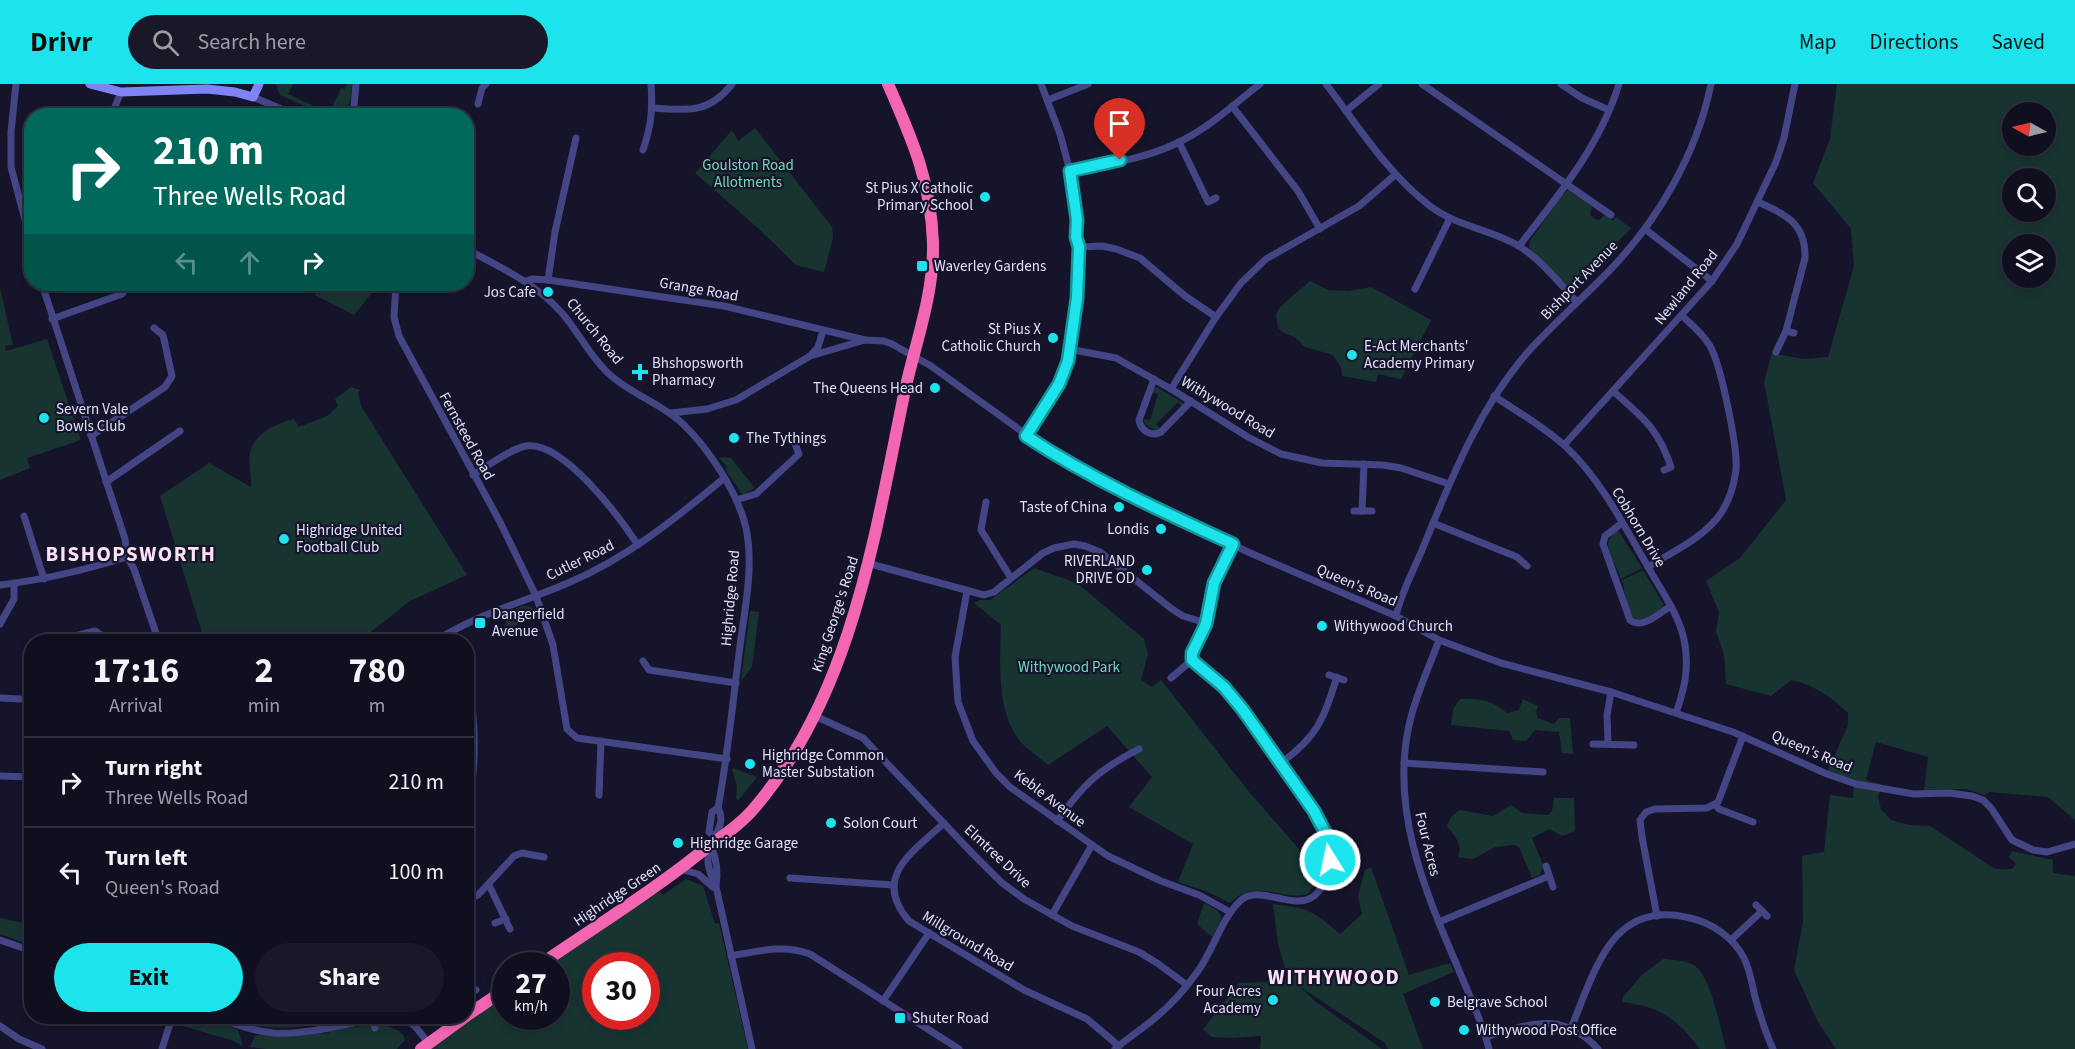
<!DOCTYPE html>
<html lang="en">
<head>
<meta charset="utf-8">
<style>
  body { margin:0; font-family:"Source Sans 3",sans-serif; background:#191829; color:#f1f3f6; height:100vh; display:flex; flex-direction:column; font-size:22px; white-space:nowrap }
  * { box-sizing:border-box; margin:0 }
  p { font-size:20px; color:#9c9ca5 }
  .icon { flex:none; width:33px; height:33px; fill:none; stroke:currentColor; stroke-width:2; stroke-linecap:round; stroke-linejoin:round }
  .map { position:relative; flex:1; overflow:hidden }
  .side { position:absolute; left:24px; top:550px; width:450px; height:390px; display:flex; flex-direction:column; background:#100f20; border-radius:24px; box-shadow:0 3px 9px #0003,0 0 0 2px #302f3e }
  .side>* { flex:none }
  .hud { position:absolute; left:24px; top:24px; width:450px; height:183px; border-radius:24px; box-shadow:0 3px 9px #0003,0 0 0 2px #302f3e; background:#00695c; color:#fff; overflow:hidden }
  .needle { width:39px; rotate:278deg }
  .buttons { position:absolute; left:2002px; top:18px; display:grid; gap:12px }
  .buttons a { display:grid; place-items:center; width:54px; height:54px; border-radius:50%; background:#100f20; box-shadow:0 3px 9px #0003,0 0 0 2px #302f3e; font-size:30px }
  .speed { position:absolute; left:492px; top:868px; display:flex; gap:12px; font-size:30px; font-weight:700; text-align:center }
  .speed>* { display:grid; place-content:center; width:78px; height:78px; border-radius:50%; background:#100f20; box-shadow:0 3px 9px #0003,0 0 0 2px #302f3e; line-height:1 }
  .speed small { font-size:15px; font-weight:400 }
  .speed .limit { border:9px solid #d22; background:#fff; color:#111 }
  .pin { position:absolute; display:grid; place-items:center; width:51px; height:51px; color:#fff; margin:-62px -26px; border-radius:50% 50% 50% 0; rotate:-45deg; box-shadow:0 0 6px #0007 }
  .pin .icon { rotate:45deg }
  .me { position:absolute; width:66px; margin:-33px; rotate:350deg; stroke-linejoin:round; filter:drop-shadow(0 0 4px #0008) }
  .turn { display:flex; align-items:center; gap:21px; height:126px; padding:0 30px; font-size:27px }
  .turn .icon { width:78px; height:78px; stroke-width:2.5 }
  .turn b { display:block; font-size:42px; line-height:51px }
  .lanes { display:flex; align-items:center; height:57px; padding:0 30px; background:#0003; justify-content:center; gap:30px; direction:ltr }
  .lanes .off { opacity:.35 }
  .eta { display:flex; justify-content:space-evenly; align-items:center; height:102px; text-align:center }
  .eta b { font-size:36px; font-weight:700; line-height:42px }
  .button { display:flex; gap:12px; margin-top:auto; padding:12px 30px }
  .button a { flex:1; height:69px; border-radius:36px; background:#1de4ec; color:#111; font-size:24px; font-weight:700; line-height:69px; text-align:center }
  .button a+a { background:#191829; color:#f1f3f6 }
  ul { padding:0; list-style:none }
  li { display:flex; align-items:center; gap:18px; height:90px; padding:0 30px; border-top:2px solid #302f3e }
  li div { flex:1 }
  li b { display:block; font-size:22px }
  li em { font-style:normal }
  header { display:flex; align-items:center; gap:36px; box-sizing:border-box; height:84px; padding:0 30px; background:#1de4ec; color:#111 }
  header strong { font-size:28px }
  nav { display:flex; gap:33px; margin-inline-start:auto; font-size:21px }
  .search { width:420px; height:54px; background:#191829; display:flex; align-items:center; gap:15px; box-sizing:border-box; padding:0 21px; border-radius:33px; color:#9c9ca5; font-size:22px }
  .map>svg:first-child { display:block }
  .green { fill:#173431; fill-rule:evenodd }
  .lines { fill:none; stroke-linecap:round; stroke-linejoin:round }
  .street { stroke:#434585; stroke-width:7 }
  .secondary { stroke:#7f84f4; stroke-width:9 }
  .highway { stroke:#f266b2; stroke-width:12 }
  .route-casing { stroke:#139499; stroke-width:15 }
  .route { stroke:#1de4ec; stroke-width:10 }
  .poi-dot { fill:#1de4ec; stroke:#16142b; stroke-width:2 }
  .labels { text-anchor:middle; stroke-width:4.5; stroke-linejoin:round; paint-order:stroke }
  .park-label { font-size:15px; fill:#71d8b8; stroke:#16142b }
  .poi-label { font-size:15px; fill:#e2e0fc; stroke:#16142b; text-anchor:start }
  .street-label { font-size:15px; fill:#e2e0fc; stroke:#16142b }
  .district-label { font-size:21px; font-weight:bold; letter-spacing:1.5px; fill:#fde2f5; stroke:#16142b }
</style>
</head>
<body>
<header>
<strong>Drivr</strong>
<div class="search"><svg class="icon" aria-label="search" viewBox="0 0 24 24"><circle cx="10" cy="10" r="6"/><path d="M15 15l6 6"/></svg>Search here</div>
<nav><a>Map</a><a>Directions</a><a>Saved</a></nav>
</header>
<div class="map">
<svg width="2075" height="965" viewBox="0 0 2075 965">
  <rect width="100%" height="100%" fill="#16142b"/>
  <g class="green">
    <path d="M276,0H293L288,10L329,29L341,4L345,5L347,0H352L351,13L344,31H324L280,11Z"/>
    <path d="M1837,0H2075V736L2048,713L1990,708L1984,711L1966,705L1924,706L1928,673L1876,658L1866,696L1881,700L1878,713L1881,725L1891,736L1909,741L1930,742L1995,785H2012L2016,780L2009,773L2012,767L2053,776V789L2075,792V965H1836L1817,936L1794,886L1803,838L1802,772L1824,768L1830,711L1853,714L1854,697L1827,688L1848,641V629C1831,613 1815,601 1791,596L1771,612L1726,600L1724,571L1716,547L1719,528L1706,497L1740,474L1786,416L1764,298L1772,269L1803,275L1828,273L1854,182L1851,145L1813,99L1830,55ZM2013,28H2046V62H2013ZM2013,94H2046V128H2013ZM2013,160H2046V194H2013Z"/>
    <path d="M755,44L832,143L833,154L824,188L796,181L759,145L695,89L732,46L738,57Z"/>
    <path d="M1568,106L1592,122L1590,131L1595,135L1599,136L1605,131L1613,137L1616,133L1631,144L1575,203L1567,202L1529,164L1530,157L1560,114Z"/>
    <path d="M1310,197L1328,206L1348,207L1371,203L1431,236L1401,295L1378,290L1376,298L1342,292L1341,283L1333,271L1305,263L1295,253L1284,249L1278,244L1276,230L1281,222Z"/>
    <path d="M317,200H379L354,231L315,211Z"/>
    <path d="M0,204L13,261L5,262L6,267L47,255L81,356L27,374L30,384L0,396Z"/>
    <path d="M351,303L360,306L358,309L361,322L467,491L410,517L358,558H262L254,550L229,558L226,553L217,558H205L160,412L209,379L251,403C252,392 248,380 250,369C255,348 276,340 294,335L299,343L327,332L338,322L335,315Z"/>
    <path d="M1157,303L1183,319L1184,321L1182,323L1178,318L1156,340L1160,345L1155,346L1145,340L1143,335L1150,336L1158,310L1152,308L1154,304Z"/>
    <path d="M723,373L731,374L755,404L744,410L741,409L725,385L727,383L719,374Z"/>
    <path d="M1618,446L1642,484L1621,495C1616,477 1597,460 1618,446Z"/>
    <path d="M1034,484L1077,499L1144,555L1148,570L1141,596L1152,603L1161,596L1250,709L1299,765V778L1319,794L1308,810C1280,818 1256,792 1230,819L1206,807L1178,798L1193,760L1129,723L1152,693L1107,642L1048,681C1039,673 1026,665 1019,656C996,626 1000,576 1001,541L974,519L980,516H990Z"/>
    <path d="M1643,486L1664,521C1661,526 1655,529 1649,532C1626,547 1626,511 1622,496Z"/>
    <path d="M522,522H528L537,526L539,533L507,544L504,530Z"/>
    <path d="M750,527L759,528L752,583L741,597Z"/>
    <path d="M1460,615C1479,614 1493,617 1507,629L1519,626L1523,615L1538,622L1536,628L1538,634L1554,640L1559,634H1570L1573,670L1562,669L1559,648L1535,646L1526,657L1513,656L1509,647L1451,641L1453,625Z"/>
    <path d="M733,684L757,693L738,717L736,714L737,703L732,685Z"/>
    <path d="M1554,714H1574L1575,747L1562,752L1549,745L1532,754L1543,781L1540,791L1532,794L1519,763L1515,761L1495,763L1473,775L1458,773C1463,760 1454,751 1447,742L1451,733L1460,726L1493,732L1511,721L1522,729L1548,731L1552,727Z"/>
    <path d="M1371,783L1409,891L1450,879L1454,888L1403,910L1423,965H1388L1385,959L1299,902L1316,918L1382,965H1260L1261,952L1232,954L1212,953L1203,945L1239,899L1264,898L1283,892L1288,894L1278,860L1273,820C1311,825 1312,826 1340,850L1362,830L1358,812L1365,786Z"/>
    <path d="M686,795L703,802L715,840L719,839L748,965H429L505,911L506,933H556V882H547L644,814L661,808L663,811ZM596,882H646V933H596Z"/>
    <path d="M1204,819C1227,830 1223,833 1212,853L1197,840Z"/>
    <path d="M0,834L31,841V859L28,860L0,850Z"/>
    <path d="M1663,875C1675,876 1685,876 1695,882C1712,895 1720,944 1726,965H1700C1676,934 1661,923 1622,918L1623,913L1642,891Z"/>
    <path d="M178,933H205L238,946L243,962L231,956L183,942L176,938Z"/>
    <path d="M225,933H240L280,940L333,938C290,945 267,948 225,933Z"/>
    <path d="M383,940C391,945 403,945 405,956L397,965H267L250,963L255,952L259,951L295,952L323,948V950L329,949V947L368,941L373,946L378,941Z"/>
  </g>
  <g class="lines">
    <g class="street">
      <path d="M16,0L11,48V83L32,162"/>
      <path d="M1326,0C1358,42 1387,89 1430,122C1456,142 1489,145 1517,161C1540,174 1559,199 1577,218"/>
      <path d="M1422,0L1611,131"/>
      <path d="M1561,0L1582,14L1609,26"/>
      <path d="M253,13L298,32"/>
      <path d="M1048,16L1088,0"/>
      <path d="M478,20L482,4L486,0"/>
      <path d="M1232,22L1298,107L1320,145"/>
      <path d="M653,24C687,26 709,30 732,0"/>
      <path d="M1346,27L1379,0"/>
      <path d="M111,32L121,8"/>
      <path d="M350,32L354,22L356,0"/>
      <path d="M1179,58L1208,118L1216,114"/>
      <path d="M643,66C651,42 653,26 651,0"/>
      <path d="M1070,87C1106,80 1145,75 1177,59C1208,45 1234,20 1260,0"/>
      <path d="M1758,118C1786,130 1806,140 1805,174L1786,247L1776,268"/>
      <path d="M1645,145L1712,197"/>
      <path d="M1519,162C1558,112 1600,62 1619,0"/>
      <path d="M1079,163L1102,162L1116,165L1140,174L1185,212L1216,233"/>
      <path d="M466,165C500,183 535,199 561,228C578,247 589,271 608,289C630,310 661,319 683,340C709,365 738,409 746,444C754,482 745,523 740,562C733,616 728,670 718,724C728,741 709,757 708,774C707,787 714,796 717,807L752,965"/>
      <path d="M548,196L555,148L576,54"/>
      <path d="M526,197L532,195L548,196L724,222L865,256"/>
      <path d="M42,200L125,455L127,473L134,485L159,558"/>
      <path d="M396,200L394,233L399,252L500,438L536,512L553,561L567,645L577,654L727,675"/>
      <path d="M1415,205L1450,134"/>
      <path d="M52,235L122,210L129,200"/>
      <path d="M1786,247L1794,249"/>
      <path d="M1069,265L1116,274L1171,305L1248,353L1281,370L1322,379L1383,381L1401,384L1449,400"/>
      <path d="M810,272L865,256L884,257L892,260L931,282L1056,372L1105,398L1248,468L1396,532L1439,556L1501,579L1611,608L1733,648L1827,690L1856,700L1914,710L1949,709L1972,712L1983,716L1991,724L2012,756L2033,766L2047,768L2075,760"/>
      <path d="M1154,295L1139,336C1141,347 1151,353 1161,348L1191,317"/>
      <path d="M1171,305L1216,233L1241,199L1266,175L1359,122L1395,91"/>
      <path d="M1613,307C1643,334 1658,344 1671,383L1664,386"/>
      <path d="M1494,312C1518,328 1544,343 1565,362C1600,394 1625,443 1648,483C1662,508 1681,533 1685,561C1689,586 1684,606 1676,629"/>
      <path d="M671,329L707,325L736,316L810,272L818,263L823,247"/>
      <path d="M91,352L165,303L172,292L163,251L154,244"/>
      <path d="M1026,352L1059,300L1065,288L1077,214L1079,184V163L1075,150L1077,137L1070,87L1060,50L1041,0"/>
      <path d="M1564,361L1712,197L1737,160L1776,78L1784,54L1795,0"/>
      <path d="M473,391C486,383 512,364 526,362C563,356 620,434 638,461"/>
      <path d="M106,398L180,347"/>
      <path d="M736,416L756,410L799,370L794,357"/>
      <path d="M986,418L981,446L1011,494"/>
      <path d="M1354,427H1372"/>
      <path d="M1362,427L1364,380"/>
      <path d="M24,432L44,495"/>
      <path d="M1433,439L1517,473L1527,482"/>
      <path d="M1622,439L1605,452L1603,460L1630,536C1643,546 1659,529 1671,522"/>
      <path d="M867,479L984,511L994,508L1043,469L1054,464L1074,460L1085,462L1100,468L1172,525L1183,532L1206,539"/>
      <path d="M1648,483C1672,468 1704,454 1721,429C1729,417 1734,401 1736,386C1738,364 1721,281 1710,262C1703,250 1692,241 1682,232"/>
      <path d="M0,501C43,496 85,486 127,473"/>
      <path d="M967,507L955,573L958,618L973,657L996,689L1010,703L1108,772L1161,797L1199,811L1230,828"/>
      <path d="M1396,532C1401,508 1415,484 1424,461C1452,393 1478,326 1527,269C1553,240 1583,214 1610,186C1659,135 1697,69 1711,0"/>
      <path d="M0,540L14,515V499"/>
      <path d="M1439,556C1430,581 1418,606 1411,633C1388,721 1424,805 1458,884C1469,911 1482,937 1489,965"/>
      <path d="M51,558L95,547L111,558"/>
      <path d="M141,558L157,553"/>
      <path d="M434,558C474,531 524,518 568,499C627,474 675,435 723,395"/>
      <path d="M643,577L649,586L736,599"/>
      <path d="M1329,591L1344,596"/>
      <path d="M1171,594L1192,576V569L1206,539L1214,499L1234,461"/>
      <path d="M466,595C476,626 478,691 466,721"/>
      <path d="M0,614L21,615"/>
      <path d="M815,632L863,654L972,769L1001,798L1024,815L1072,842L1139,868L1157,879L1187,901"/>
      <path d="M1608,659L1607,631L1611,608"/>
      <path d="M1593,660L1634,661"/>
      <path d="M1281,679C1318,652 1323,636 1337,593"/>
      <path d="M1404,679L1543,688"/>
      <path d="M0,692L32,693"/>
      <path d="M599,711L601,657"/>
      <path d="M1715,721L1719,725L1753,738"/>
      <path d="M1057,737C1084,700 1098,686 1139,665"/>
      <path d="M944,739C913,768 871,793 909,837L1024,906L1087,935L1119,962"/>
      <path d="M714,752L709,748L712,728L718,724"/>
      <path d="M711,762C717,775 718,789 716,803"/>
      <path d="M1546,782L1553,803"/>
      <path d="M680,785L698,790L713,803"/>
      <path d="M790,794L893,801"/>
      <path d="M489,801L510,845"/>
      <path d="M466,816L478,811L514,772L522,769L544,773"/>
      <path d="M1756,821L1767,832"/>
      <path d="M1052,831L1092,761"/>
      <path d="M1657,832L1642,753L1640,736L1646,728L1655,725L1707,724L1718,718L1743,652"/>
      <path d="M1439,838L1549,792"/>
      <path d="M495,839L506,835"/>
      <path d="M0,856L32,867"/>
      <path d="M1731,856L1762,827"/>
      <path d="M731,872C758,867 783,860 810,870L959,965"/>
      <path d="M466,913L476,906"/>
      <path d="M883,917L929,849"/>
      <path d="M215,933C233,940 253,947 273,949C309,951 348,939 383,933"/>
      <path d="M399,933C413,937 420,948 428,959"/>
      <path d="M371,935L375,944"/>
      <path d="M0,942L19,955L42,965"/>
      <path d="M1571,944C1595,888 1611,814 1690,834C1712,839 1733,853 1744,874C1750,886 1752,900 1755,913C1760,931 1765,948 1773,965"/>
      <path d="M1486,953C1530,940 1562,926 1598,965"/>
      <path d="M162,965L172,933"/>
      <path d="M1115,965C1128,954 1142,945 1155,934C1171,921 1186,904 1198,887C1213,866 1222,834 1240,817C1259,799 1293,828 1314,812C1330,799 1332,770 1327,752C1319,726 1284,683 1267,660C1254,641 1240,618 1223,602C1213,593 1200,587 1192,576"/>
    </g>
    <path class="secondary" d="M90,0L121,8L207,5L235,8L253,13L259,0"/>
    <g class="highway">
      <path d="M538,882C591,845 646,812 696,772C716,756 739,743 756,722C853,607 875,449 905,306C916,257 934,210 933,159C931,97 912,55 888,0"/>
      <path d="M466,932L506,905"/>
      <path d="M421,965L465,933"/>
    </g>
  </g>
  <g class="lines">
    <defs>
      <path id="route" d="M1120,76L1070,87L1077,136L1076,153L1079,163L1077,214L1068,277L1059,300L1026,352C1091,395 1163,428 1233,460L1214,499L1206,540L1192,569V576L1224,603L1243,626L1314,727L1327,752L1330,776"/>
    </defs>
    <use href="#route" class="route-casing"/>
    <use href="#route" class="route"/>
  </g>
  <g class="poi-dot">
    <circle cx="985" cy="113" r="6"/>
    <rect x="916" y="176" width="12" height="12" rx="3"/>
    <circle cx="548" cy="208" r="6"/>
    <circle cx="1053" cy="254" r="6"/>
    <circle cx="1352" cy="271" r="6"/>
    <path d="M637 279h6v6h6v6h-6v6h-6v-6h-6v-6h6z"/>
    <circle cx="935" cy="304" r="6"/>
    <circle cx="44" cy="334" r="6"/>
    <circle cx="734" cy="354" r="6"/>
    <circle cx="1119" cy="423" r="6"/>
    <circle cx="1161" cy="445" r="6"/>
    <circle cx="284" cy="455" r="6"/>
    <circle cx="1147" cy="486" r="6"/>
    <rect x="474" y="533" width="12" height="12" rx="3"/>
    <circle cx="1322" cy="542" r="6"/>
    <circle cx="750" cy="680" r="6"/>
    <circle cx="831" cy="739" r="6"/>
    <circle cx="678" cy="759" r="6"/>
    <circle cx="1273" cy="916" r="6"/>
    <circle cx="1435" cy="918" r="6"/>
    <rect x="894" y="928" width="12" height="12" rx="3"/>
    <circle cx="1464" cy="946" r="6"/>
  </g>
  <g class="labels">
    <g class="park-label">
      <text x="748" y="86">Goulston Road<tspan x="748" dy="17">Allotments</tspan></text>
      <text x="1069" y="588">Withywood Park</text>
    </g>
    <g class="poi-label">
      <text x="973" y="109" text-anchor="end">St Pius X Catholic<tspan x="973" dy="17">Primary School</tspan></text>
      <text x="934" y="187">Waverley Gardens</text>
      <text x="536" y="213" text-anchor="end">Jos Cafe</text>
      <text x="1041" y="250" text-anchor="end">St Pius X<tspan x="1041" dy="17">Catholic Church</tspan></text>
      <text x="1364" y="267">E-Act Merchants'<tspan x="1364" dy="17">Academy Primary</tspan></text>
      <text x="652" y="284">Bhshopsworth<tspan x="652" dy="17">Pharmacy</tspan></text>
      <text x="923" y="309" text-anchor="end">The Queens Head</text>
      <text x="56" y="330">Severn Vale<tspan x="56" dy="17">Bowls Club</tspan></text>
      <text x="746" y="359">The Tythings</text>
      <text x="1107" y="428" text-anchor="end">Taste of China</text>
      <text x="1149" y="450" text-anchor="end">Londis</text>
      <text x="296" y="451">Highridge United<tspan x="296" dy="17">Football Club</tspan></text>
      <text x="1135" y="482" text-anchor="end">RIVERLAND<tspan x="1135" dy="17">DRIVE OD</tspan></text>
      <text x="492" y="535">Dangerfield<tspan x="492" dy="17">Avenue</tspan></text>
      <text x="1334" y="547">Withywood Church</text>
      <text x="762" y="676">Highridge Common<tspan x="762" dy="17">Master Substation</tspan></text>
      <text x="843" y="744">Solon Court</text>
      <text x="690" y="764">Highridge Garage</text>
      <text x="1261" y="912" text-anchor="end">Four Acres<tspan x="1261" dy="17">Academy</tspan></text>
      <text x="1447" y="923">Belgrave School</text>
      <text x="912" y="939">Shuter Road</text>
      <text x="1476" y="951">Withywood Post Office</text>
    </g>
    <g class="street-label">
      <text transform="translate(1579 196) rotate(-46)" y="5">Bishport Avenue</text>
      <text transform="translate(1686 203) rotate(-51)" y="5">Newland Road</text>
      <text transform="translate(699 205) rotate(10)" y="5">Grange Road</text>
      <text transform="translate(595 247) rotate(51)" y="5">Church Road</text>
      <text transform="translate(1228 323) rotate(31)" y="5">Withywood Road</text>
      <text transform="translate(467 352) rotate(61)" y="5">Fernsteed Road</text>
      <text transform="translate(1639 443) rotate(59)" y="5">Cobhorn Drive</text>
      <text transform="translate(580 476) rotate(-26)" y="5">Cutler Road</text>
      <text transform="translate(1357 501) rotate(23)" y="5">Queen's Road</text>
      <text transform="translate(730 514) rotate(-85)" y="5">Highridge Road</text>
      <text transform="translate(835 530) rotate(-72)" y="5">King George's Road</text>
      <text transform="translate(1812 667) rotate(23)" y="5">Queen's Road</text>
      <text transform="translate(1050 714) rotate(37)" y="5">Keble Avenue</text>
      <text transform="translate(1428 760) rotate(76)" y="5">Four Acres</text>
      <text transform="translate(998 772) rotate(43)" y="5">Elmtree Drive</text>
      <text transform="translate(617 810) rotate(-34)" y="5">Highridge Green</text>
      <text transform="translate(968 857) rotate(31)" y="5">Millground Road</text>
    </g>
    <g class="district-label">
      <text x="131" y="477">BISHOPSWORTH</text>
      <text x="1334" y="900">WITHYWOOD</text>
    </g>
  </g>
</svg>
<div class="buttons">
<a><svg class="needle" viewBox="-14 -14 28 28"><path d="M0-13l5 13h-10z" fill="#e53935"/><path d="M0 13l5-13h-10z" fill="#9c9ca5"/></svg></a>
<a><svg class="icon" aria-label="search" viewBox="0 0 24 24"><circle cx="10" cy="10" r="6"/><path d="M15 15l6 6"/></svg></a>
<a><svg class="icon" aria-label="layers" viewBox="0 0 24 24"><path d="M12 4l9 5-9 5-9-5zM3 14l9 5 9-5"/></svg></a>
</div>
<div class="speed"><div>27<small>km/h</small></div><div class="limit">30</div></div>
<div class="pin" style="left:1120px;top:76px;background:#d93025"><svg class="icon" aria-label="arrive" viewBox="0 0 24 24"><path d="M6 21V4h12l-3 4 3 4H6"/></svg></div>
<svg class="me" style="left:1330px;top:776px" viewBox="-20 -20 40 40"><circle r="17" fill="#1de4ec" stroke="#fff" stroke-width="3"/><path d="M0-11L8 9 0 5-8 9z" fill="#fff"/></svg>
<div class="hud">
<div class="turn"><svg class="icon" aria-label="right" viewBox="0 0 24 24"><path d="M7 20v-9h11M14 6l5 5-5 5"/></svg><div><b>210 m</b>Three Wells Road</div></div>
<div class="lanes"><svg class="icon off" aria-label="left" viewBox="0 0 24 24"><path d="M17 20v-9H6M10 6l-5 5 5 5"/></svg><svg class="icon off" aria-label="ahead" viewBox="0 0 24 24"><path d="M12 20V5M6 11l6-6 6 6"/></svg><svg class="icon" aria-label="right" viewBox="0 0 24 24"><path d="M7 20v-9h11M14 6l5 5-5 5"/></svg></div>
</div>
<section class="side">
<div class="eta">
<div><b>17:16</b><p>Arrival</p></div>
<div><b>2</b><p>min</p></div>
<div><b>780</b><p>m</p></div>
</div>
<ul>
<li><svg class="icon" aria-label="right" viewBox="0 0 24 24"><path d="M7 20v-9h11M14 6l5 5-5 5"/></svg><div><b>Turn right</b><p>Three Wells Road</p></div><em>210 m</em></li>
<li><svg class="icon" aria-label="left" viewBox="0 0 24 24"><path d="M17 20v-9H6M10 6l-5 5 5 5"/></svg><div><b>Turn left</b><p>Queen's Road</p></div><em>100 m</em></li>
</ul>
<div class="button"><a>Exit</a><a>Share</a></div>
</section>
</div>
</body>
</html>
